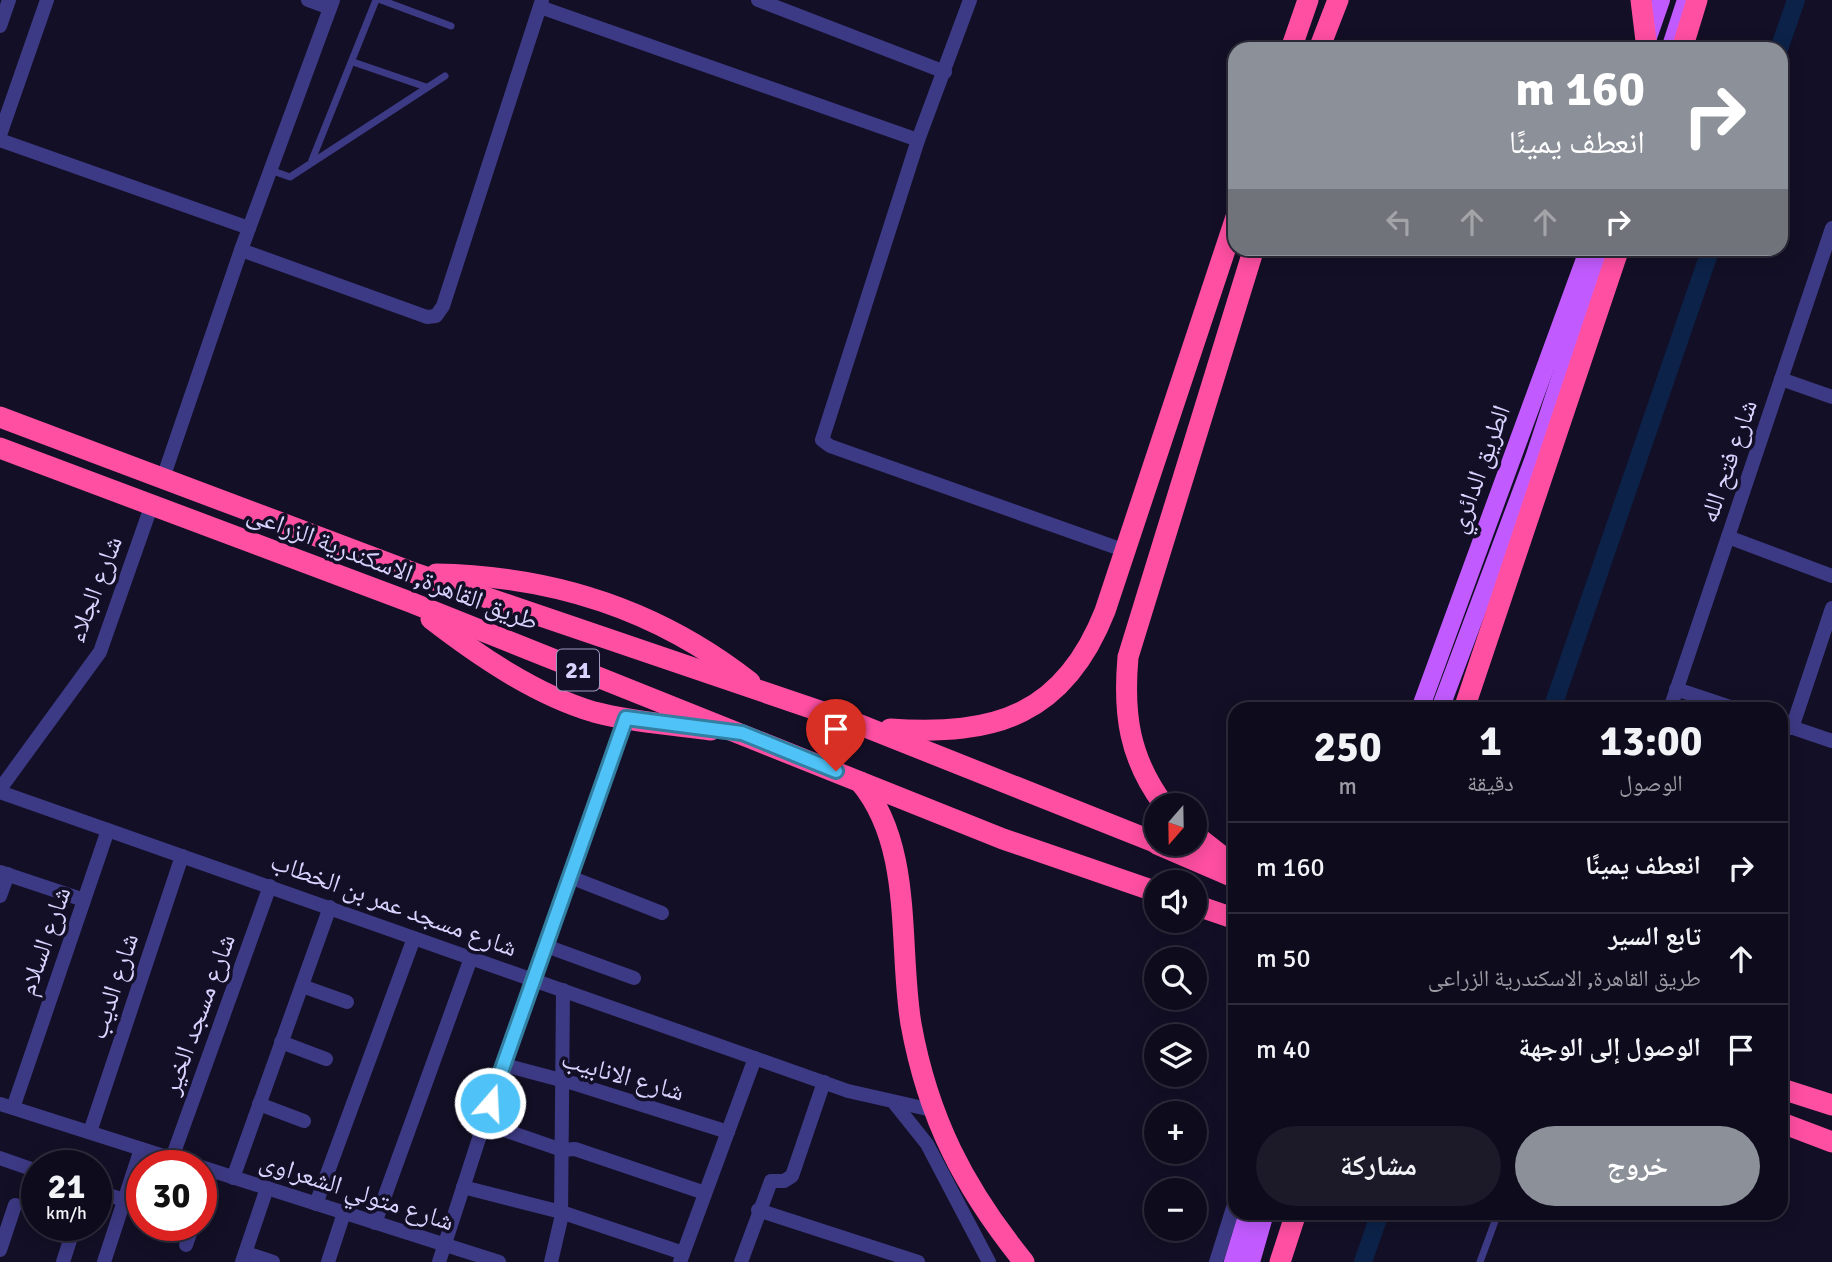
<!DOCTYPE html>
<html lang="ar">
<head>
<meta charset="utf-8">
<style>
  body { margin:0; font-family:Signika,"Noto Naskh Arabic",sans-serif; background:#1c1929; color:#f1f3f6; direction:rtl; height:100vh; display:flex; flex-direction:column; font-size:26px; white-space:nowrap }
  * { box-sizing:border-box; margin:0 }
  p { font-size:23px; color:#9b9ba3 }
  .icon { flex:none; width:38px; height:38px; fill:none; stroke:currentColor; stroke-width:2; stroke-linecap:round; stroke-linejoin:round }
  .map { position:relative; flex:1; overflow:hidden; direction:ltr }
  .panel { position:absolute; left:1228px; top:702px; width:560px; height:518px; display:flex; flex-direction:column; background:#0e0b1c; border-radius:21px; box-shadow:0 4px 18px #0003,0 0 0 2px #2e2b3b; direction:rtl }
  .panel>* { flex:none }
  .hud { position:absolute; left:1228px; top:42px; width:560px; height:214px; border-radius:21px; box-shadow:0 4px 18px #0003,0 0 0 2px #2e2b3b; direction:rtl; background:#8c9099; color:#fff; overflow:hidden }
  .needle { width:46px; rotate:200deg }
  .fabs { position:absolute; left:1144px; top:793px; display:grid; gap:14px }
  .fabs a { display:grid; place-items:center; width:63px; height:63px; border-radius:50%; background:#0e0b1c; box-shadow:0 4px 18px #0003,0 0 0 2px #2e2b3b; font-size:35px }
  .speed { position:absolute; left:21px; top:1150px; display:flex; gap:14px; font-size:35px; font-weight:700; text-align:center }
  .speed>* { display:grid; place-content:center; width:91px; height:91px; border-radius:50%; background:#0e0b1c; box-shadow:0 4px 18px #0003,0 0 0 2px #2e2b3b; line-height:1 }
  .speed small { font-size:18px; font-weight:400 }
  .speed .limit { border:10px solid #d22; background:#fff; color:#111 }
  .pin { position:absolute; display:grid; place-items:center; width:60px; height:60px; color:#fff; margin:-72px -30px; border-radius:50% 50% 50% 0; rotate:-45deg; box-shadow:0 0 7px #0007 }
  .pin .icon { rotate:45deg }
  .me { position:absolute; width:77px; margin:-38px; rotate:19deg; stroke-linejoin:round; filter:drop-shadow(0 0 5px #0008) }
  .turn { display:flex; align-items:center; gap:24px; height:147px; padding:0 28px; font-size:32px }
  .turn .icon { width:91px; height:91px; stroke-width:2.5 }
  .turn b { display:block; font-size:49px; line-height:60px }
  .lanes { display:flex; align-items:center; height:66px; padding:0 28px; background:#0003; justify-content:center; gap:35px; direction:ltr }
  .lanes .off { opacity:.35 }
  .eta { display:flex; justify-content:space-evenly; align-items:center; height:119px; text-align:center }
  .eta b { font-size:42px; font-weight:700; line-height:49px }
  .primary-button { display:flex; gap:14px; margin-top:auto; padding:14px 28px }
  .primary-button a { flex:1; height:80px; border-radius:42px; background:#8c9099; color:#fff; font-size:28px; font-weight:700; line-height:80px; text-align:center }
  .primary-button a+a { background:#1c1929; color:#f1f3f6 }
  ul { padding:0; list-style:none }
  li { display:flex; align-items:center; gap:21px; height:91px; padding:0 28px; border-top:2px solid #2e2b3b }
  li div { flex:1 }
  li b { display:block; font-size:26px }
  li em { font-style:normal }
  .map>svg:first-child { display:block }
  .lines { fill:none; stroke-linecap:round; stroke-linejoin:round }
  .canal { stroke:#0c2248; stroke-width:18 }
  .lane { stroke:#3d3a85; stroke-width:7 }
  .street { stroke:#3d3a85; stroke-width:14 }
  .primary { stroke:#c25bff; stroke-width:18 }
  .highway { stroke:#ff4fa3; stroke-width:21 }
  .route-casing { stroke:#337fa1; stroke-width:18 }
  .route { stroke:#4fc3f7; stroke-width:12 }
  .labels { text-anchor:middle; stroke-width:7; stroke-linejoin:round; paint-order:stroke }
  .shield { fill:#130f26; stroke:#9e99be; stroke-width:2 }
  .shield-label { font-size:24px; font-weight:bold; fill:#d9d4ff }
  .street-label { font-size:26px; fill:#d9d4ff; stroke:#130f26 }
</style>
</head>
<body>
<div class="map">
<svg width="1832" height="1262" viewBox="0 0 1832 1262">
  <rect width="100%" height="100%" fill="#130f26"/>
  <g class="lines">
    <g class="canal">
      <path d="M1779,49L1796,0"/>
      <path d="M1552,709L1711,248"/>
      <path d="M1363,1262L1380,1213"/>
    </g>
    <g class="lane">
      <path d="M381,0L451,26"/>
      <path d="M353,62L426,87"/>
      <path d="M312,160L376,0"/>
      <path d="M270,170L290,177L445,76"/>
      <path d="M1480,1262L1498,1213"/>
    </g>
    <g class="street">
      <path d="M308,0L330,8"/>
      <path d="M758,0L945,72"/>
      <path d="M970,0L918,140L822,440L830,446L1126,551"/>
      <path d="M540,7L918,140"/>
      <path d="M0,26L9,0"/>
      <path d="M0,135L47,0"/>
      <path d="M0,140L249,228"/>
      <path d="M241,250L427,317L436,316L443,306L542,0"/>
      <path d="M1781,379L1832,397"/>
      <path d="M163,478L241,250L333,0"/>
      <path d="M1728,537L1832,576"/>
      <path d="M1676,689L1736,709"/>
      <path d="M1670,709L1832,228"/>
      <path d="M1782,724L1832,741"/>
      <path d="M1792,728L1832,608"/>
      <path d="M0,789L100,652L152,504"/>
      <path d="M0,792L848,1091L932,1110"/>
      <path d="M0,872L84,900"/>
      <path d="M570,877L662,913"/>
      <path d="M0,896L8,874"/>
      <path d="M546,946L634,978"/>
      <path d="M302,986L347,1002"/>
      <path d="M281,1042L326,1059"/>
      <path d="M504,1065L576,1084L728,1132"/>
      <path d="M0,1104L195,1166"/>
      <path d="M259,1104L304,1121"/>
      <path d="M895,1104L927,1144L989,1262"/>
      <path d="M13,1108L108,830"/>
      <path d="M484,1123L562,1150L575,1149L705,1193"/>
      <path d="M90,1132L182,856"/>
      <path d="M0,1158L37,1171"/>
      <path d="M172,1158L270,886"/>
      <path d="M201,1167L499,1262"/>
      <path d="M233,1178L330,907"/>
      <path d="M463,1187L561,1212L683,1253"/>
      <path d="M96,1191L124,1200"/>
      <path d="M201,1201L212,1171"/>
      <path d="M316,1204L414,938"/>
      <path d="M758,1210L918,1262"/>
      <path d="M375,1223L471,958"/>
      <path d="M186,1245L193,1225"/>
      <path d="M0,1250L15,1205"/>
      <path d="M246,1253L273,1262"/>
      <path d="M63,1262L74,1228"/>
      <path d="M104,1262L141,1149"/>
      <path d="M242,1262L267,1188"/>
      <path d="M328,1262L344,1213"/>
      <path d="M439,1262L484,1123L626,718"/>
      <path d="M551,1262L561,1219L563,990"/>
      <path d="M680,1262L755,1058"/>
      <path d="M741,1262L771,1181H784L792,1176L824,1082"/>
      <path d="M1216,1262L1236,1198"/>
    </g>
    <g class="primary">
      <path d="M1646,43L1661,0"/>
      <path d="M1670,49L1686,0"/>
      <path d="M1420,709L1589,248"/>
      <path d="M1440,709L1534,458L1603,248"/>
      <path d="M1233,1262L1248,1213"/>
      <path d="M1251,1262L1265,1213"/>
    </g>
    <g class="highway">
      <path d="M1641,0L1646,41"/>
      <path d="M1291,49L1308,0"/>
      <path d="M1319,49L1338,0"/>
      <path d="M1682,49L1697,0"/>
      <path d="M0,417L417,574L858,724L1157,843"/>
      <path d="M0,448L410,602L1003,839L1157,892"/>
      <path d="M436,574C553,576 657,609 750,682"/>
      <path d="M431,619C479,656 536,695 594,712C632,722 673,725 711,730"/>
      <path d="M1464,709L1619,248"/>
      <path d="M890,729C996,736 1064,715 1105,611L1236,217"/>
      <path d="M860,782C914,846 898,946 911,1024C928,1118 964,1188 1024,1262"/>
      <path d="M1164,805C1129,758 1123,714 1128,657L1254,248"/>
      <path d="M1195,835L1236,867"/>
      <path d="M1157,844L1236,878"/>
      <path d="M1195,905L1236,919"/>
      <path d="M1782,1089L1832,1105"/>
      <path d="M1782,1123L1832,1142"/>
      <path d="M1280,1262L1296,1213"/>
    </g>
  </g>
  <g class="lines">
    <defs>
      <path id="route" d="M490,1103L626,718L742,733L836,771"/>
    </defs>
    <use href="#route" class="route-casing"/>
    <use href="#route" class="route"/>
  </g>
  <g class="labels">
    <rect class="shield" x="557" y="649.5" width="42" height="41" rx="5"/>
    <g class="shield-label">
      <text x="578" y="678">21</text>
    </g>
    <g class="street-label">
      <text transform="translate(1728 461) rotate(-71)" y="9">شارع فتح الله</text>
      <text transform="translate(1479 469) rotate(-70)" y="9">الطريق الدائري</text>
      <text transform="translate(393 567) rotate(21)" y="9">طريق القاهرة, الاسكندرية الزراعى</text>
      <text transform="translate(94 589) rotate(-69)" y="9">شارع الجلاء</text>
      <text transform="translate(394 904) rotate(20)" y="9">شارع مسجد عمر بن الخطاب</text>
      <text transform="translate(44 941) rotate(-71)" y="9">شارع السلام</text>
      <text transform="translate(113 986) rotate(-72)" y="9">شارع الديب</text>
      <text transform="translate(198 1014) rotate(-70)" y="9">شارع مسجد الخير</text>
      <text transform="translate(623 1075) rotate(16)" y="9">شارع الانابيب</text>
      <text transform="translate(357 1191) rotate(18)" y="9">شارع متولي الشعراوى</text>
    </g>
  </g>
</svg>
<div class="fabs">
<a><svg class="needle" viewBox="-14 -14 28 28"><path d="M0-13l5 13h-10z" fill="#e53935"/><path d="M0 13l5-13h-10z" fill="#9b9ba3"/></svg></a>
<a><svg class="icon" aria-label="sound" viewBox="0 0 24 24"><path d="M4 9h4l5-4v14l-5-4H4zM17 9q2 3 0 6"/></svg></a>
<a><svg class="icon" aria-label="search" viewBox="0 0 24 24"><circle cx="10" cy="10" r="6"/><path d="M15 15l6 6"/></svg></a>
<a><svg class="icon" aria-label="layers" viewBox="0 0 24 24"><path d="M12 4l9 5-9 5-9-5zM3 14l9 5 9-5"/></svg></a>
<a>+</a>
<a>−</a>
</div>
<div class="speed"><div>21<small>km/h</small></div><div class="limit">30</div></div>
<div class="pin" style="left:836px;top:771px;background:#d93025"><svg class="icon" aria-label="arrive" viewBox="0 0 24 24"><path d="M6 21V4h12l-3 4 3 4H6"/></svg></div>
<svg class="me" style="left:490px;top:1103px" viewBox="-20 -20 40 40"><circle r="17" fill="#4fc3f7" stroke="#fff" stroke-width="3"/><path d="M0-11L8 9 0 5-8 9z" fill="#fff"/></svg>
<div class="hud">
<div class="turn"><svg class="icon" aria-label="right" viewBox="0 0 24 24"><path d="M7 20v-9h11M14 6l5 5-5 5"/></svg><div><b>160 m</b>انعطف يمينًا</div></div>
<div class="lanes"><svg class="icon off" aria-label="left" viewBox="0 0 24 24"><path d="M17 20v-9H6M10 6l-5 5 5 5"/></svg><svg class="icon off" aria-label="ahead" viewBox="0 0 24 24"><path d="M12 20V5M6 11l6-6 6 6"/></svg><svg class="icon off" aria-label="ahead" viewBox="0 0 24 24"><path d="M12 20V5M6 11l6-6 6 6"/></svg><svg class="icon" aria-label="right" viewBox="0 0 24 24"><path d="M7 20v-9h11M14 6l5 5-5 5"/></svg></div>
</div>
<section class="panel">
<div class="eta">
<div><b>13:00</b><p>الوصول</p></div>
<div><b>1</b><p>دقيقة</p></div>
<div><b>250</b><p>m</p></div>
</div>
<ul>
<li><svg class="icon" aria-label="right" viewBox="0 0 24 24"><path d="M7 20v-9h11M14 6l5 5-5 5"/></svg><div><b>انعطف يمينًا</b></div><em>160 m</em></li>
<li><svg class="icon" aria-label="ahead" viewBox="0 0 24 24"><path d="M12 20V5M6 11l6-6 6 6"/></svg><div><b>تابع السير</b><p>طريق القاهرة, الاسكندرية الزراعى</p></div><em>50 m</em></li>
<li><svg class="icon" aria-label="arrive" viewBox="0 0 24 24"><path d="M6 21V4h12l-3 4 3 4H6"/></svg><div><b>الوصول إلى الوجهة</b></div><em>40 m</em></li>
</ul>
<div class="primary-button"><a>خروج</a><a>مشاركة</a></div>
</section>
</div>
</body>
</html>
